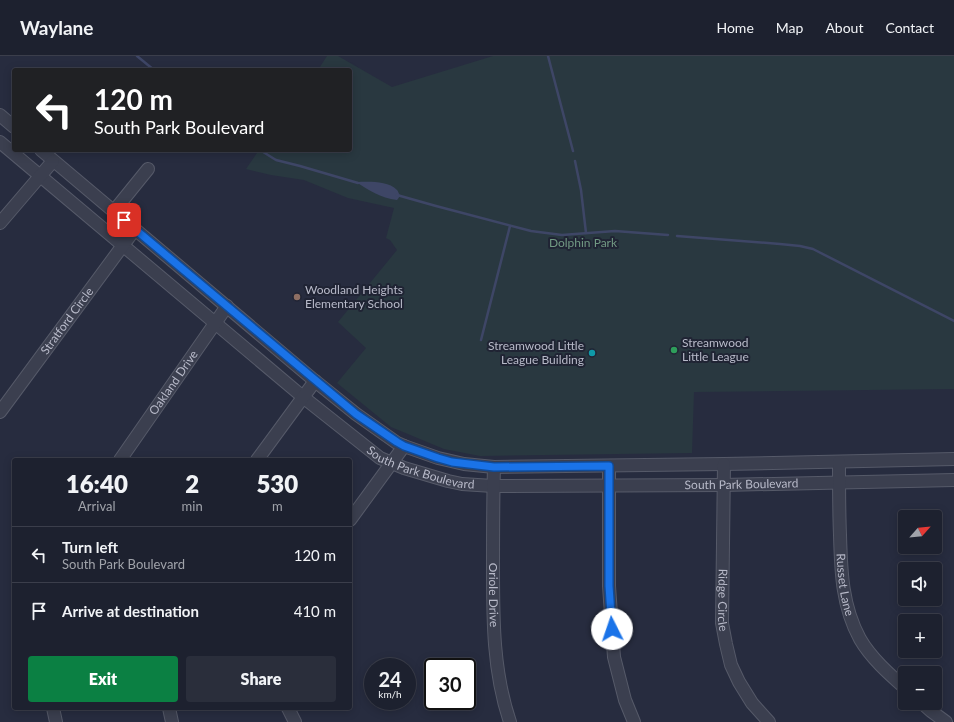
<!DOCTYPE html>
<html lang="en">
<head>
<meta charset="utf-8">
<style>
  body { margin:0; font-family:Lato,sans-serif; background:#2a2e3b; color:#f1f3f6; height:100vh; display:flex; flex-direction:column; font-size:15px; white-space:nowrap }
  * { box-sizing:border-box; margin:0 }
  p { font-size:13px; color:#a0a3aa }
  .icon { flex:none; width:22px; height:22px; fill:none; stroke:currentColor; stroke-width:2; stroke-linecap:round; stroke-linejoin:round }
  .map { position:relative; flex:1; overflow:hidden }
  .side { position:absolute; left:12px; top:402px; width:340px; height:252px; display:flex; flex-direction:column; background:#1d212f; border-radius:4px; box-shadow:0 2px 10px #0003,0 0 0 1px #3b3e4b }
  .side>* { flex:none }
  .guide { position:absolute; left:12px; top:12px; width:340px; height:84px; border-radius:4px; box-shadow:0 2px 10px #0003,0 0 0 1px #3b3e4b; background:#202124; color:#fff; overflow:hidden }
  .needle { width:26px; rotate:63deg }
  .buttons { position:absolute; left:898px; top:454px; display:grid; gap:8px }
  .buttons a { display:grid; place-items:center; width:44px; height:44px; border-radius:4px; background:#1d212f; box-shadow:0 2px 10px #0003,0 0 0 1px #3b3e4b; font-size:20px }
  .speed { position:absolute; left:364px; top:602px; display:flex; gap:8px; font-size:20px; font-weight:700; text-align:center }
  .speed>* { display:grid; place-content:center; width:52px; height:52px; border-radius:50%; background:#1d212f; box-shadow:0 2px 10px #0003,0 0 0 1px #3b3e4b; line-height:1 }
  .speed small { font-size:10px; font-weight:400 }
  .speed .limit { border:2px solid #111; border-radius:6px; background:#fff; color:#111 }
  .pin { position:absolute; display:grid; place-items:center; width:34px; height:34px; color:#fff; margin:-17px; border-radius:8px; box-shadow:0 2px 6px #0006 }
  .me { position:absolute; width:44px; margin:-22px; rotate:356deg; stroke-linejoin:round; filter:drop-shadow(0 0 3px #0008) }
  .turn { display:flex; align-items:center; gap:14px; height:84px; padding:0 16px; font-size:18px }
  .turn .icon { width:52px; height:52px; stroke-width:2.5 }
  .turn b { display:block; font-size:28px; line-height:34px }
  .eta { display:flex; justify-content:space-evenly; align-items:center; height:68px; text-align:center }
  .eta b { font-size:24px; font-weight:800; line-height:28px }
  .button { display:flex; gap:8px; margin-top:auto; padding:8px 16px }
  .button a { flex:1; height:46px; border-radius:4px; background:#0b8043; color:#fff; font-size:16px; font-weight:800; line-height:46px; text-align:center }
  .button a+a { background:#2a2e3b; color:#f1f3f6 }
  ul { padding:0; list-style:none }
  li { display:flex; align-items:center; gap:12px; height:56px; padding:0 16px; border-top:1px solid #3b3e4b }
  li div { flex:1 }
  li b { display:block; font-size:15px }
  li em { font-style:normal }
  header { display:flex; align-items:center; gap:24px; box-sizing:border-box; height:56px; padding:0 20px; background:#1d212f; border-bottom:1px solid #3b3e4b }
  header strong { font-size:19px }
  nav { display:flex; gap:22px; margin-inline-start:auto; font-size:14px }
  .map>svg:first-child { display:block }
  .green { fill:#293840 }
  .water { fill:#3e4666 }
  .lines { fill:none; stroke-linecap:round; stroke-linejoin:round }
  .stream { stroke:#3e4666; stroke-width:2.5 }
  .minor-casing { stroke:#565a69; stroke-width:14 }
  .minor { stroke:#3b3f4f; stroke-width:12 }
  .route-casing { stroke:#114b97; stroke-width:10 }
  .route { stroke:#1a73e8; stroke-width:7 }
  .education-dot { fill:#8d6e63; stroke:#202434; stroke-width:1.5 }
  .leisure-dot { fill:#2e9e5b; stroke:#202434; stroke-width:1.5 }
  .culture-dot { fill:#0f9aa8; stroke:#202434; stroke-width:1.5 }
  .labels { text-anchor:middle; stroke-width:4; stroke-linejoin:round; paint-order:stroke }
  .park-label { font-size:12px; fill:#719983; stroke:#202434 }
  .poi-label { font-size:12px; fill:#b8bac9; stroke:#202434; text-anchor:start }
  .street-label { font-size:12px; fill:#b8bac9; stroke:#202434 }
</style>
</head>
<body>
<header>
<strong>Waylane</strong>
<nav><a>Home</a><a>Map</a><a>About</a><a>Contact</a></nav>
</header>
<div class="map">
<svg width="954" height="666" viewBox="0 0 954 666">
  <rect width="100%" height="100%" fill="#272c3f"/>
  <path class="green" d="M327,0H338L392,31L493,0H954V333L694,336L692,397L480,400L444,393L391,371L337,327L366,292L338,266L379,216L397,194L390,184L386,182L394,152L348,142L304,124L271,119L246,113L259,94H350V14H318Z"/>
  <path class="water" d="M356,126C367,126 387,124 397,134C398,135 399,138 400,140L397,144C380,142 369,134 356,126Z"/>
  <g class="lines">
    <g class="stream">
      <path d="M137,0L154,14"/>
      <path d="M548,0L573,95"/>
      <path d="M260,94L276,104L300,110L358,127"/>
      <path d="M575,105L581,134L586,177"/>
      <path d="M397,139L436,150L531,175L562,179L615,175L668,179"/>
      <path d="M677,180L780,188L800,190L813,193L954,265"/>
      <path d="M481,284L510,170"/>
    </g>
    <defs>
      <g id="minor">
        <path d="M0,59L14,71"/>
        <path id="s1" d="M0,86L303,341L380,402L404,412L448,425L462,428L493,430L723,429L954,424"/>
        <path d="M41,94L315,325L356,358L397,387L404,390L438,402L464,408L494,411L724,408L954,403"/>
        <path d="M114,155L148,113"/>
        <path d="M0,167L53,105"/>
        <path id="s2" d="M0,356L135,173"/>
        <path id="s3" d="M120,404L227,250"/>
        <path d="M257,404L315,325"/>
        <path id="s4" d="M839,406C839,430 839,455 840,479C841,516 842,550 860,583C871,602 889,618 905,632"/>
        <path id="s5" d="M724,408L722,567L726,588L731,609L739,626L752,647L769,666"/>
        <path d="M609,410V530L614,601L625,644L634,666"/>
        <path id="s6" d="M494,411C493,445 493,478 493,512C493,564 493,616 510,666"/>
        <path d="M350,464L404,390"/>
        <path d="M922,647L931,655L946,666"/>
        <path d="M53,652L56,666"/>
        <path d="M169,652L172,666"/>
        <path d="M288,652L295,666"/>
      </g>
    </defs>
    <use href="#minor" class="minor-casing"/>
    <use href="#minor" class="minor"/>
  </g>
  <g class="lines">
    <defs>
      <path id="route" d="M124,164L332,338L356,358L397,386L404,390L438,402L452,406L494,411L609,410V530L612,573"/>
    </defs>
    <use href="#route" class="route-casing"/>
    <use href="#route" class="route"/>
  </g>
  <circle class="education-dot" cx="297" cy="241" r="4"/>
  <circle class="leisure-dot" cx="674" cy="294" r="4"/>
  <circle class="culture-dot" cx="592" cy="297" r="4"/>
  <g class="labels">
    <g class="park-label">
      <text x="583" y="191">Dolphin Park</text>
    </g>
    <g class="poi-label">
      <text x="305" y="238">Woodland Heights<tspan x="305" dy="14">Elementary School</tspan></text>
      <text x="682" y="291">Streamwood<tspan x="682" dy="14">Little League</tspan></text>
      <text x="584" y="294" text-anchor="end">Streamwood Little<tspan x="584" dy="14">League Building</tspan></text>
    </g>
    <g class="street-label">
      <text dy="4" stroke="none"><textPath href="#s2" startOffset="113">Stratford Circle</textPath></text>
      <text dy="4" stroke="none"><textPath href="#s3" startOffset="94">Oakland Drive</textPath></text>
      <text dy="4" stroke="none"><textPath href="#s1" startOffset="536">South Park Boulevard</textPath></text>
      <text dy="4" stroke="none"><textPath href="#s1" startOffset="860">South Park Boulevard</textPath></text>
      <text dy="4" stroke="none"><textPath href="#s4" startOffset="123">Russet Lane</textPath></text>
      <text dy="4" stroke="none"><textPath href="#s6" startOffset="128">Oriole Drive</textPath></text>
      <text dy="4" stroke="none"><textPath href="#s5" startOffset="136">Ridge Circle</textPath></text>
    </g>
  </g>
</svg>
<div class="buttons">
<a><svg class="needle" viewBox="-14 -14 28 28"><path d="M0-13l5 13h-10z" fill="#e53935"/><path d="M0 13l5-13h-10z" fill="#a0a3aa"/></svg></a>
<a><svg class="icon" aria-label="sound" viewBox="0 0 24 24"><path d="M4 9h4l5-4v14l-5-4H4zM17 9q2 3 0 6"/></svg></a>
<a>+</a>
<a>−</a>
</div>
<div class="speed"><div>24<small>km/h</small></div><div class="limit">30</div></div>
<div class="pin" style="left:124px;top:164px;background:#d93025"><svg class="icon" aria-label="arrive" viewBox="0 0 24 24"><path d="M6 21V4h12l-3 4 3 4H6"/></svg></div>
<svg class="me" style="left:612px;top:573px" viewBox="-20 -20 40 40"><circle r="19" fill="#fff"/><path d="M0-13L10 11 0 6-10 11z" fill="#1a73e8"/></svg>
<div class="guide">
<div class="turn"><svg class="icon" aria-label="left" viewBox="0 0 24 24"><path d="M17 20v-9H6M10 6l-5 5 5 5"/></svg><div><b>120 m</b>South Park Boulevard</div></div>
</div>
<section class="side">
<div class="eta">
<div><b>16:40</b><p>Arrival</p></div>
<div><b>2</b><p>min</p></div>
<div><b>530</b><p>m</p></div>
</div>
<ul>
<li><svg class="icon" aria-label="left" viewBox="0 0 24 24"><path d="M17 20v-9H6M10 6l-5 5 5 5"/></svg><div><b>Turn left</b><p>South Park Boulevard</p></div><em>120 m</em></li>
<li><svg class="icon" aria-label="arrive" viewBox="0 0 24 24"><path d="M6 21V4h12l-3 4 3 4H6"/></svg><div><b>Arrive at destination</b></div><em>410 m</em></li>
</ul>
<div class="button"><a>Exit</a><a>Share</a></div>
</section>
</div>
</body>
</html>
